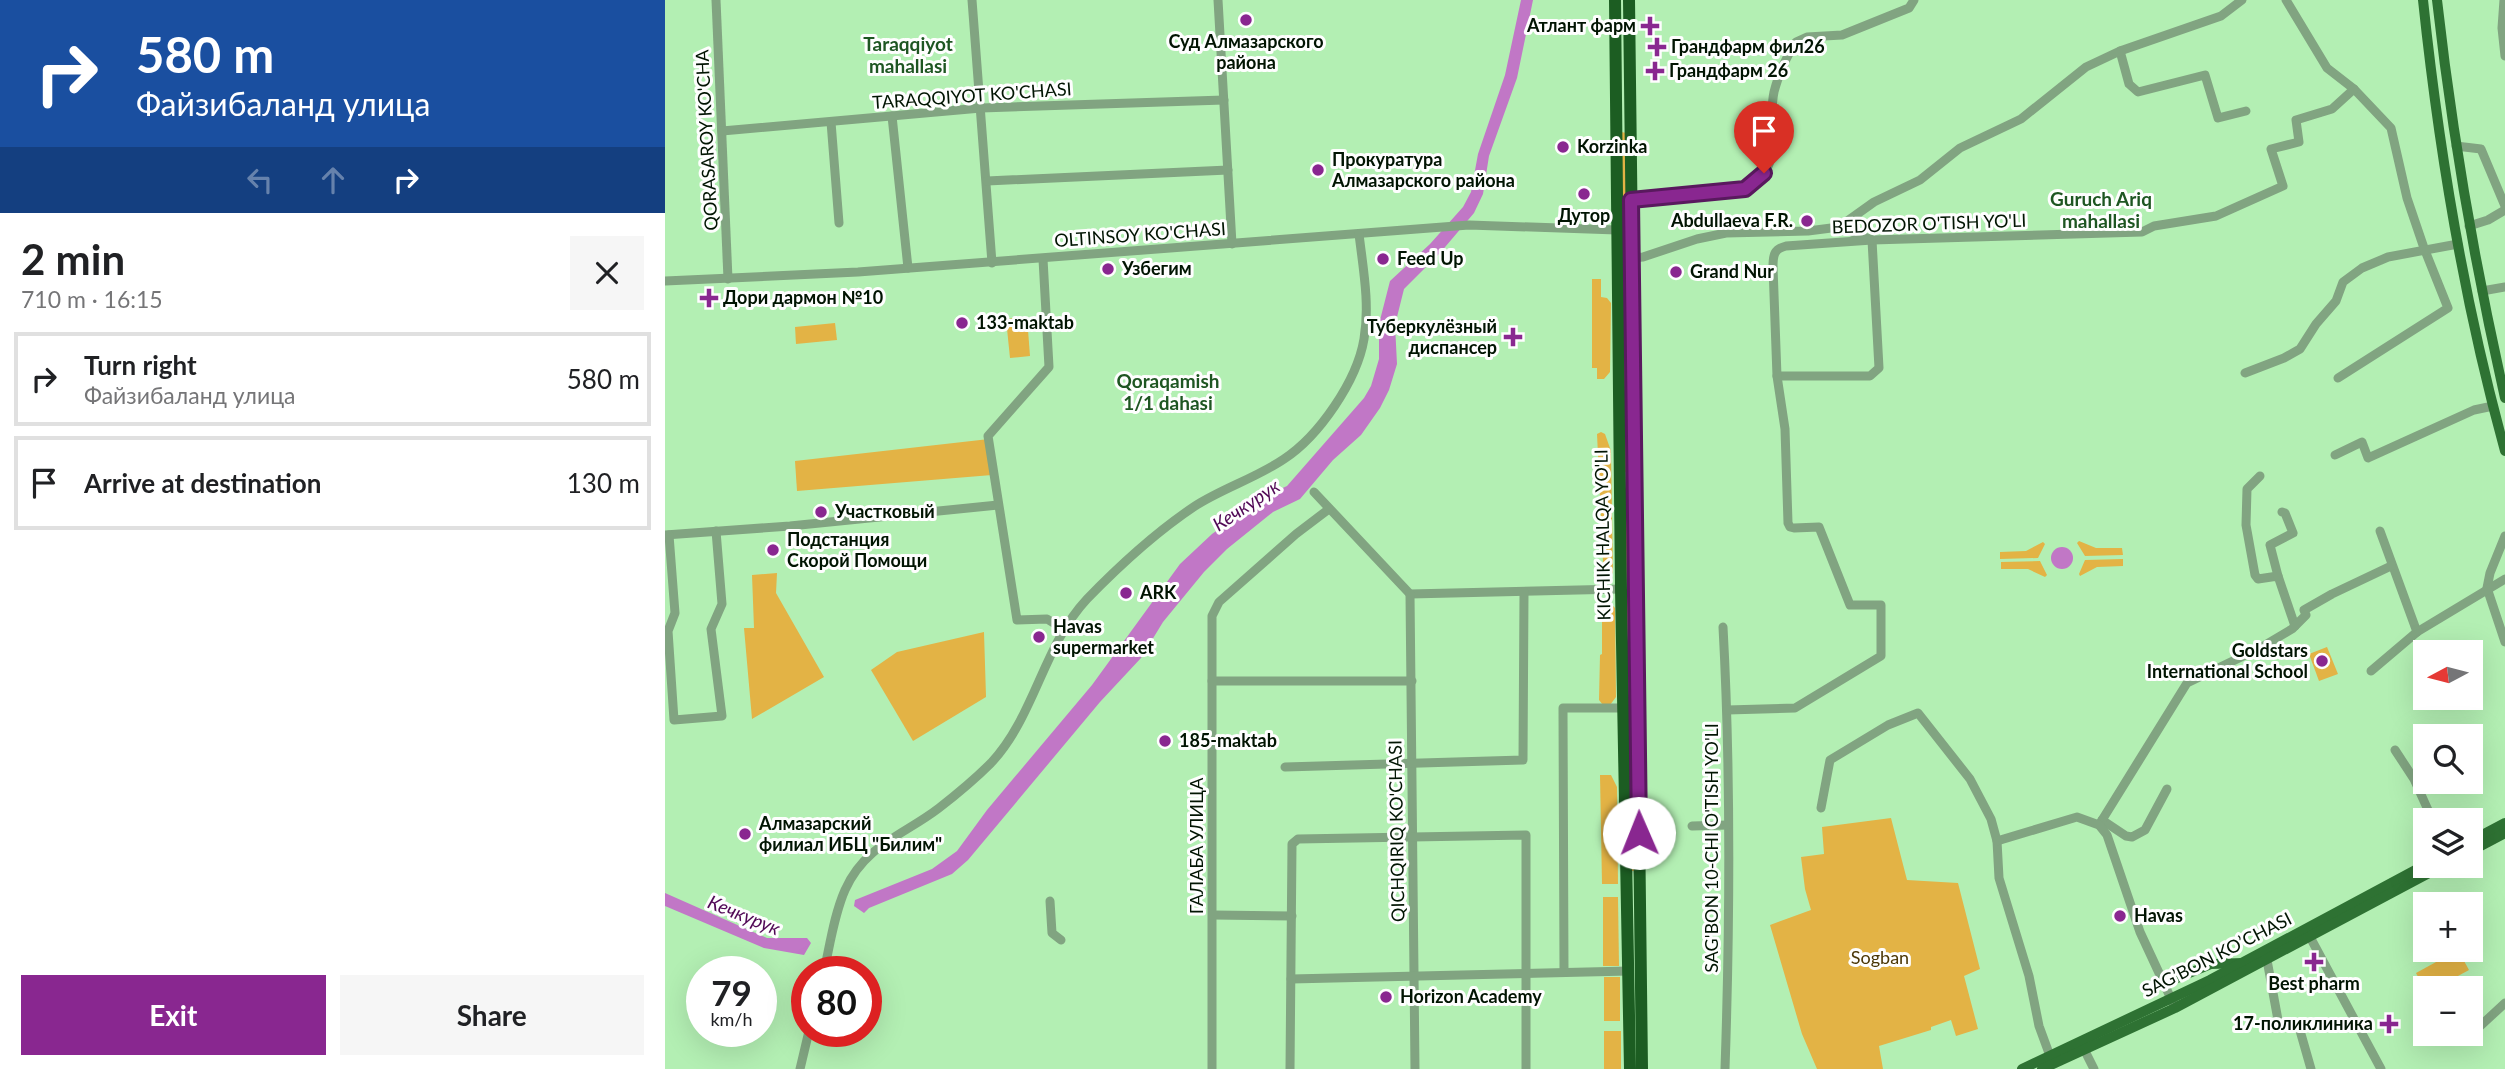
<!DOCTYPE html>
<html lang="en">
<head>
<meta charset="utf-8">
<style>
  body { margin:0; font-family:Lato,sans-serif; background:#f6f6f6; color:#202124; height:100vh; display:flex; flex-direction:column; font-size:26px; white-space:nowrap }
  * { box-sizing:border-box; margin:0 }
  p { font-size:23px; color:#757577 }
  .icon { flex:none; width:38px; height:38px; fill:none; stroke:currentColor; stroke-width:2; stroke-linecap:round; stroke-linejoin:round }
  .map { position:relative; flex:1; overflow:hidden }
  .details { display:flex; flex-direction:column; background:#fff; width:665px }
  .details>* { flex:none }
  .hud { background:#1a4fa0; color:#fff; overflow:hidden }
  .needle { width:46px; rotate:263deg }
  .controls { position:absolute; left:1748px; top:640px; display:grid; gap:14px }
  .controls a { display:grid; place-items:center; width:70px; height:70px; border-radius:0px; background:#fff; box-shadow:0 7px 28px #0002; font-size:35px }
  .speed { position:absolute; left:21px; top:956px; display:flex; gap:14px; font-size:35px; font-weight:700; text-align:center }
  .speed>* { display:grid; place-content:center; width:91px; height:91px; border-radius:50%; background:#fff; box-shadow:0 7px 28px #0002; line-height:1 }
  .speed small { font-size:18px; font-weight:400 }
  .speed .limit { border:10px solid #d22; background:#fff; color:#111 }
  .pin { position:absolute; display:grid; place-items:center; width:60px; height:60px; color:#fff; margin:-72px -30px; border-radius:50% 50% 50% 0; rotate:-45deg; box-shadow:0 0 7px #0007 }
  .pin .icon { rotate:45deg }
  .me { position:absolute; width:77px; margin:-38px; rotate:359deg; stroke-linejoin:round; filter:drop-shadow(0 0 5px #0008) }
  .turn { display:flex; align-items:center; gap:24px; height:147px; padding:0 21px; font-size:32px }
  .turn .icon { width:91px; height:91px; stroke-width:2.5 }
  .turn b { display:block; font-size:49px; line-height:60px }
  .lanes { display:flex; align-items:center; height:66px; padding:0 21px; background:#0003; justify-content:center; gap:35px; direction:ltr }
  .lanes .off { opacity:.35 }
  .round { display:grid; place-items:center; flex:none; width:74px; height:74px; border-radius:0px; background:#f6f6f6 }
  .headline { display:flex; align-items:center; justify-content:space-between; height:119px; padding:0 21px }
  h1 { font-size:42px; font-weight:700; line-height:52px }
  .action { display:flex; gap:14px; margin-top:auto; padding:14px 21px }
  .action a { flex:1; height:80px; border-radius:0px; background:#892790; color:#fff; font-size:28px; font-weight:700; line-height:80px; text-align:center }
  .action a+a { background:#f6f6f6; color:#202124 }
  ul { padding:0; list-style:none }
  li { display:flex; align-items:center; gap:21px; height:94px; margin:0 14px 10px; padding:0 7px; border:4px solid #e0e0e0; border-radius:0px }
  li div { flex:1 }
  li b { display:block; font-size:26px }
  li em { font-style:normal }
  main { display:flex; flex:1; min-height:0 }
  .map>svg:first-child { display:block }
  .green { fill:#e3b345 }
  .water { fill:#c177c6 }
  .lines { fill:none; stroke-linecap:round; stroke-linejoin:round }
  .minor { stroke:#81a481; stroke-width:9 }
  .major { stroke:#2e7233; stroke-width:10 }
  .highway { stroke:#1c5d22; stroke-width:12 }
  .route-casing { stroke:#59195e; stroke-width:18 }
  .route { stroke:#892790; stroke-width:12 }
  .poi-dot { fill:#892790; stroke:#fefefe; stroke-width:2.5 }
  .labels { text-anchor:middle; stroke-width:6; stroke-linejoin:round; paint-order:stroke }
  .poi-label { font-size:18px; font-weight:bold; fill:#011402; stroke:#fefefe; text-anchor:start }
  .street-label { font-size:18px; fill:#011402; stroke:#fefefe }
  .park-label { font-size:18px; fill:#4b3706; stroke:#fefefe }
  .neighbourhood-label { font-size:19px; font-weight:bold; fill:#1e5622; stroke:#fefefe }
  .water-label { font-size:19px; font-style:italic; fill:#500855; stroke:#fefefe }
</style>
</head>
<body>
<main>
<section class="details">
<div class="hud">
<div class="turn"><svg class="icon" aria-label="right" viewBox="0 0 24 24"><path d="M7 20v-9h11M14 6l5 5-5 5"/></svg><div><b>580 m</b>Файзибаланд улица</div></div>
<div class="lanes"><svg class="icon off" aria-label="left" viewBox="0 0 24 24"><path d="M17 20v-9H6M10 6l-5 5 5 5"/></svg><svg class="icon off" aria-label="ahead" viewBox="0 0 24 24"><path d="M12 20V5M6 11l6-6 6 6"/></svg><svg class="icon" aria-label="right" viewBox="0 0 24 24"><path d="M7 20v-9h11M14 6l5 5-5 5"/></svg></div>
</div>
<div class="headline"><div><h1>2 min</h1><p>710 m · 16:15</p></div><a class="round"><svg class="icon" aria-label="close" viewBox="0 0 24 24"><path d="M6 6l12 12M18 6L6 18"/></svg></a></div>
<ul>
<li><svg class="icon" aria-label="right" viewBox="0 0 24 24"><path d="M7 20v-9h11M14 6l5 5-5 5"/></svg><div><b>Turn right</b><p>Файзибаланд улица</p></div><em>580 m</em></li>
<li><svg class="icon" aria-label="arrive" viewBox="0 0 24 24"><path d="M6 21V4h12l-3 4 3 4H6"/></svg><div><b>Arrive at destination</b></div><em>130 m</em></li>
</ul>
<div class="action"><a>Exit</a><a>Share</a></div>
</section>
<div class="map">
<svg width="1840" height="1069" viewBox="0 0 1840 1069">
  <rect width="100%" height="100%" fill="#b3efb3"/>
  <g class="green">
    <path d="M956,132L962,133L964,472H960Z"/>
    <path d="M927,279H936V297L942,298L946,303L945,372L939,379H932V368H927Z"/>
    <path d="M362,317L365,356L345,358L341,319Z"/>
    <path d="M170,323L172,340L131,344L130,327Z"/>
    <path d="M936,432L940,434L946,451L948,572L942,583H939L932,434Z"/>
    <path d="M324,439L327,475L132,491L130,461Z"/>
    <path d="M960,488H965L971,871H967Z"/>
    <path d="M1414,541L1431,548H1457L1458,555L1420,556L1412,543Z"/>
    <path d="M1378,542L1380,544L1373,558L1335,559V552L1361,551Z"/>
    <path d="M1458,559V566L1432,567L1415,576L1414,574L1420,560Z"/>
    <path d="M1375,561L1382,575L1380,577L1363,569H1336V562Z"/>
    <path d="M112,573L111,593L159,677L87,719L79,628H89L87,575Z"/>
    <path d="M942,599L950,608L951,697L945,705H938L934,700L935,655L937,654V600Z"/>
    <path d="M319,632L321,697L248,741L206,670L232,652Z"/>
    <path d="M1662,647L1673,674L1654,681L1644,654Z"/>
    <path d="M935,775H946L952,787L953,884H937Z"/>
    <path d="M1226,818L1242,880L1293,883L1315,969L1299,976L1313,1029L1291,1036L1286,1020L1266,1027V1030L1214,1046L1218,1069H1152L1137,1034L1105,925L1146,910L1140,889L1136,857L1159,854L1157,827Z"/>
    <path d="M938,897H953L954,966H938Z"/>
    <path d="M1793,950L1804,970L1769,989L1760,990L1751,973Z"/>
    <rect x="939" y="977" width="16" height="44"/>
    <rect x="939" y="1031" width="17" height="38"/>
  </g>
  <g class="water">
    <path d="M856,0H868L852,78L824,156L818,194L809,213L775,253L739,289L730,325L732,364L724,390L715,408L696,435L668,460L635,499L608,512L562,549L539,572L498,622L476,658L435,702L303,860L287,874L204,908L199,913L189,906L190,900L267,869L292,851L322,810L427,685L515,564L547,534L600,496L622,486L699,398L706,386L714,359V324L725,281L765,244L798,207L806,192L813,154L840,75Z"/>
    <circle cx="1397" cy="558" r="11"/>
    <path d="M0,893L102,938H142L146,943L139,955L99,948L0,906Z"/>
  </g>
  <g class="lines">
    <g class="minor">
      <path d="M51,0L63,279"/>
      <path d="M307,0L327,263"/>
      <path d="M553,0L567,244"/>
      <path d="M1621,0L1662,68L1689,89L1726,128L1742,198L1759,248L1783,308L1673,378"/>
      <path d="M1839,0L1837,28L1840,56"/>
      <path d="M1455,51L1464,84L1473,92L1540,75L1553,118L1581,111"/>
      <path d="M227,116L243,268"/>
      <path d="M166,122L174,223"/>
      <path d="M57,131L316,108L559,100"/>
      <path d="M1791,146L1816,149L1840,206"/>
      <path d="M322,181L563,170"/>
      <path d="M966,200L1080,189C1123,166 1101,129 1109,92C1113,76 1122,55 1131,42L1142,37L1177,35L1244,8L1249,0"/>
      <path d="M1804,226L1823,220L1840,210"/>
      <path d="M967,258L978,257L1032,239L1061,233L1143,231L1174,227L1209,202L1255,180L1295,148L1356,119L1421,67L1455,51L1556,16L1577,0"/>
      <path d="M378,259L384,367L323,436L352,620L382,619L400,630"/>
      <path d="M0,281L193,272L804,225L952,230"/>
      <path d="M1817,291L1840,287"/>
      <path d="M1580,373L1619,358L1635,349L1651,324L1671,301L1678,282L1697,268L1723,257L1793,244"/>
      <path d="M1112,376H1205L1214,368L1207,240L1174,227"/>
      <path d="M1670,455L1697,442L1703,458L1809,410L1828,406"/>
      <path d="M1595,476L1582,489L1581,525L1590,575L1593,579L1613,576L1630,626"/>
      <path d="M649,492L745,594L956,589"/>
      <path d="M1715,531L1752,632"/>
      <path d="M0,535L125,526L333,505"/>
      <path d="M4,535L10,613L3,631L9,720L57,716L46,629L57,604L51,531"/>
      <path d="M1840,536L1825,573L1822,588L1840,642"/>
      <path d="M1613,576L1605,545L1628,533L1620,513L1617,512"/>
      <path d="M745,594L750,1069"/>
      <path d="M1058,627C1066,774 1065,922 1060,1069"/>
      <path d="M1706,671L1752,632L1840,579"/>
      <path d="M547,681H747"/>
      <path d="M1062,710L1130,708L1216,656V605H1185L1154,527L1129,528L1125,527L1123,523L1120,429L1112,376L1108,267C1108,255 1109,249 1121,246L1207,240L1477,232L1489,226L1551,216L1618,186L1606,149L1634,142L1631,120L1667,109L1689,89"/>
      <path d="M1730,750L1749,779L1768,821"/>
      <path d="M620,767L858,760L859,592"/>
      <path d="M1156,808L1165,760L1223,725L1253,713L1305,779L1326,819L1332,841L1334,878L1364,976L1374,1026L1385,1056"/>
      <path d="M1437,820L1461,836L1467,837L1480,830L1502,789"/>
      <path d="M1434,825L1522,683L1595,648L1627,629L1641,615L1639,610L1667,594L1726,566"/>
      <path d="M1027,826L1063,825"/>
      <path d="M1332,841L1412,817L1434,825L1442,835L1475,932L1508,1003"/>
      <path d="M385,901L387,933L396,940"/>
      <path d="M548,915L627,916"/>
      <path d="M1645,937L1716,1069"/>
      <path d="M1602,960L1613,1020L1618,1025L1634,1027L1646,1069"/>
      <path d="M159,971C165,945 169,915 180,890C200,845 239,835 274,808C292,794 310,779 326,763C370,716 378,646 422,599C454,566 491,532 530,506C558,488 591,478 619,459C654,436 692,381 699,339C705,304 698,268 694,234"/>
      <path d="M899,972L898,708H958"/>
      <path d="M626,979L964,971"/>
      <path d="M1812,1029L1840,1003"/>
      <path d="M1419,1049L1429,1069"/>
      <path d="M135,1069L144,1031"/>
      <path d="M547,1069V616L554,602L631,534L664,509"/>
      <path d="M625,1069L627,844L633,839L861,835V1069"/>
    </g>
    <g class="major">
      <path d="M1758,0C1774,152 1799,303 1840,451"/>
      <path d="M1772,0C1787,134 1810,266 1840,398"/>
      <path d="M1806,841L1840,823"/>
      <path d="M1806,851L1840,833"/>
      <path d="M1498,979H1510L1546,964L1578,963"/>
      <path d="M1357,1069L1545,980L1760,865"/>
      <path d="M1377,1069L1510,1008L1777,866"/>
    </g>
    <g class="highway">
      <path d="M950,0L956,589L965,1069"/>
      <path d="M964,0L977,1069"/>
    </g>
  </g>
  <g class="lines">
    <defs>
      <path id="route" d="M974,833L966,200L1080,189L1099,173"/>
    </defs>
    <use href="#route" class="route-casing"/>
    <use href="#route" class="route"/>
  </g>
  <g class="poi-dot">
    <circle cx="581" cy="20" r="7"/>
    <path d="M981.5 15.5h7v7h7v7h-7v7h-7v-7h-7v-7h7z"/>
    <path d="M988.5 36.5h7v7h7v7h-7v7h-7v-7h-7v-7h7z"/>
    <path d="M986.5 60.5h7v7h7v7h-7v7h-7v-7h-7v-7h7z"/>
    <circle cx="898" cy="147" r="7"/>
    <circle cx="653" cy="170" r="7"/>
    <circle cx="919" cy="194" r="7"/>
    <circle cx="1142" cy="221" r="7"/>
    <circle cx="718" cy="259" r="7"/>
    <circle cx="443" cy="269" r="7"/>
    <circle cx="1011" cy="272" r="7"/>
    <path d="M40.5 287.5h7v7h7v7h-7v7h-7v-7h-7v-7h7z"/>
    <circle cx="297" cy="323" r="7"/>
    <path d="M844.5 326.5h7v7h7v7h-7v7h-7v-7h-7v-7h7z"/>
    <circle cx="156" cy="512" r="7"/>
    <circle cx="108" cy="550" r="7"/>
    <circle cx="461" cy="593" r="7"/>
    <circle cx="374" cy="637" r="7"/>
    <circle cx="1657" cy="661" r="7"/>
    <circle cx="500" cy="741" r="7"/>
    <circle cx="80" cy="834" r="7"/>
    <circle cx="1455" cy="916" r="7"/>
    <path d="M1645.5 951.5h7v7h7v7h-7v7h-7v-7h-7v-7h7z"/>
    <circle cx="721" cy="997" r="7"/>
    <path d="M1720.5 1013.5h7v7h7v7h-7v7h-7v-7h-7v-7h7z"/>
  </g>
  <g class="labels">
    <g class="poi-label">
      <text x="971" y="32" text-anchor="end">Атлант фарм</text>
      <text x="581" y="48" text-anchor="middle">Суд Алмазарского<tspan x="581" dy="21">района</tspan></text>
      <text x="1006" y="53">Грандфарм фил26</text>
      <text x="1004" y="77">Грандфарм 26</text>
      <text x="912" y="153">Korzinka</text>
      <text x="667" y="166">Прокуратура<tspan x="667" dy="21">Алмазарского района</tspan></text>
      <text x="919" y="222" text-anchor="middle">Дутор</text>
      <text x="1128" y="227" text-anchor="end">Abdullaeva F.R.</text>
      <text x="732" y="265">Feed Up</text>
      <text x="457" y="275">Узбегим</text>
      <text x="1025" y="278">Grand Nur</text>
      <text x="58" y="304">Дори дармон №10</text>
      <text x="311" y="329">133-maktab</text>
      <text x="832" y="333" text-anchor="end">Туберкулёзный<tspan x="832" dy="21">диспансер</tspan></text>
      <text x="170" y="518">Участковый</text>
      <text x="122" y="546">Подстанция<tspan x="122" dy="21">Скорой Помощи</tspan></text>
      <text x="475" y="599">ARK</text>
      <text x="388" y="633">Havas<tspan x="388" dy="21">supermarket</tspan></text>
      <text x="1643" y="657" text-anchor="end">Goldstars<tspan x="1643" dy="21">International School</tspan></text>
      <text x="514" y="747">185-maktab</text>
      <text x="94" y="830">Алмазарский<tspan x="94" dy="21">филиал ИБЦ "Билим"</tspan></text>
      <text x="1469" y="922">Havas</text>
      <text x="1649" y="990" text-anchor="middle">Best pharm</text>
      <text x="735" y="1003">Horizon Academy</text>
      <text x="1708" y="1030" text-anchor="end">17-поликлиника</text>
    </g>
    <g class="street-label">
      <text transform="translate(307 96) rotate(-4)" y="6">TARAQQIYOT KO'CHASI</text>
      <text transform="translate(42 140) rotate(-93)" y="6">QORASAROY KO'CHA</text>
      <text transform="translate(1264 224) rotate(-2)" y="6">BEDOZOR O'TISH YO'LI</text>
      <text transform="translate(475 235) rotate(-4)" y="6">OLTINSOY KO'CHASI</text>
      <text transform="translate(938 535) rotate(-91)" y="6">KICHIK HALQA YO'LI</text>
      <text transform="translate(732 831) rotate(-91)" y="6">QICHQIRIQ KO'CHASI</text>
      <text transform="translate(532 846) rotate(-90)" y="6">ГАЛАБА УЛИЦА</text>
      <text transform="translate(1047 848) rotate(-90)" y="6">SAG'BON 10-CHI O'TISH YO'LI</text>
      <text transform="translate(1552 955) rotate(-27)" y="6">SAG’BON KO’CHASI</text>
    </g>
    <g class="park-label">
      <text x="1215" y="964">Sogban</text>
    </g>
    <g class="neighbourhood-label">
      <text x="243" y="51">Taraqqiyot<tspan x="243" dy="22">mahallasi</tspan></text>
      <text x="1436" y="206">Guruch Ariq<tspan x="1436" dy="22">mahallasi</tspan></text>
      <text x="503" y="388">Qoraqamish<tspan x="503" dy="22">1/1 dahasi</tspan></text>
    </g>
    <g class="water-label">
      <text transform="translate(581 505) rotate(-34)" y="7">Кечкурук</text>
      <text transform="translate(79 915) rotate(22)" y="7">Кечкурук</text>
    </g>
  </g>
</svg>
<div class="controls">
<a><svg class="needle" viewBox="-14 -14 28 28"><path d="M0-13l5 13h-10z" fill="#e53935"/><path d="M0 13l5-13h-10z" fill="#757577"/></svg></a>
<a><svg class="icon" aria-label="search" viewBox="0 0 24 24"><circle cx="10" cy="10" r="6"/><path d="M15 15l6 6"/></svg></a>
<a><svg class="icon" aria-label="layers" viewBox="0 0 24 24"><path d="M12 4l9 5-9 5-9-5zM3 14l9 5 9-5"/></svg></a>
<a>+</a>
<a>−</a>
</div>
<div class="speed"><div>79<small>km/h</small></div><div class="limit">80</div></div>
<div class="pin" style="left:1099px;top:173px;background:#d93025"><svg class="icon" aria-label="arrive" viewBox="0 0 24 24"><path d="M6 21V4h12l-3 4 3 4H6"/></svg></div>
<svg class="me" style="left:974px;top:833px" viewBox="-20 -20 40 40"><circle r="19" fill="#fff"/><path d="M0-13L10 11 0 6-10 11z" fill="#892790"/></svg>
</div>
</main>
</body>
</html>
